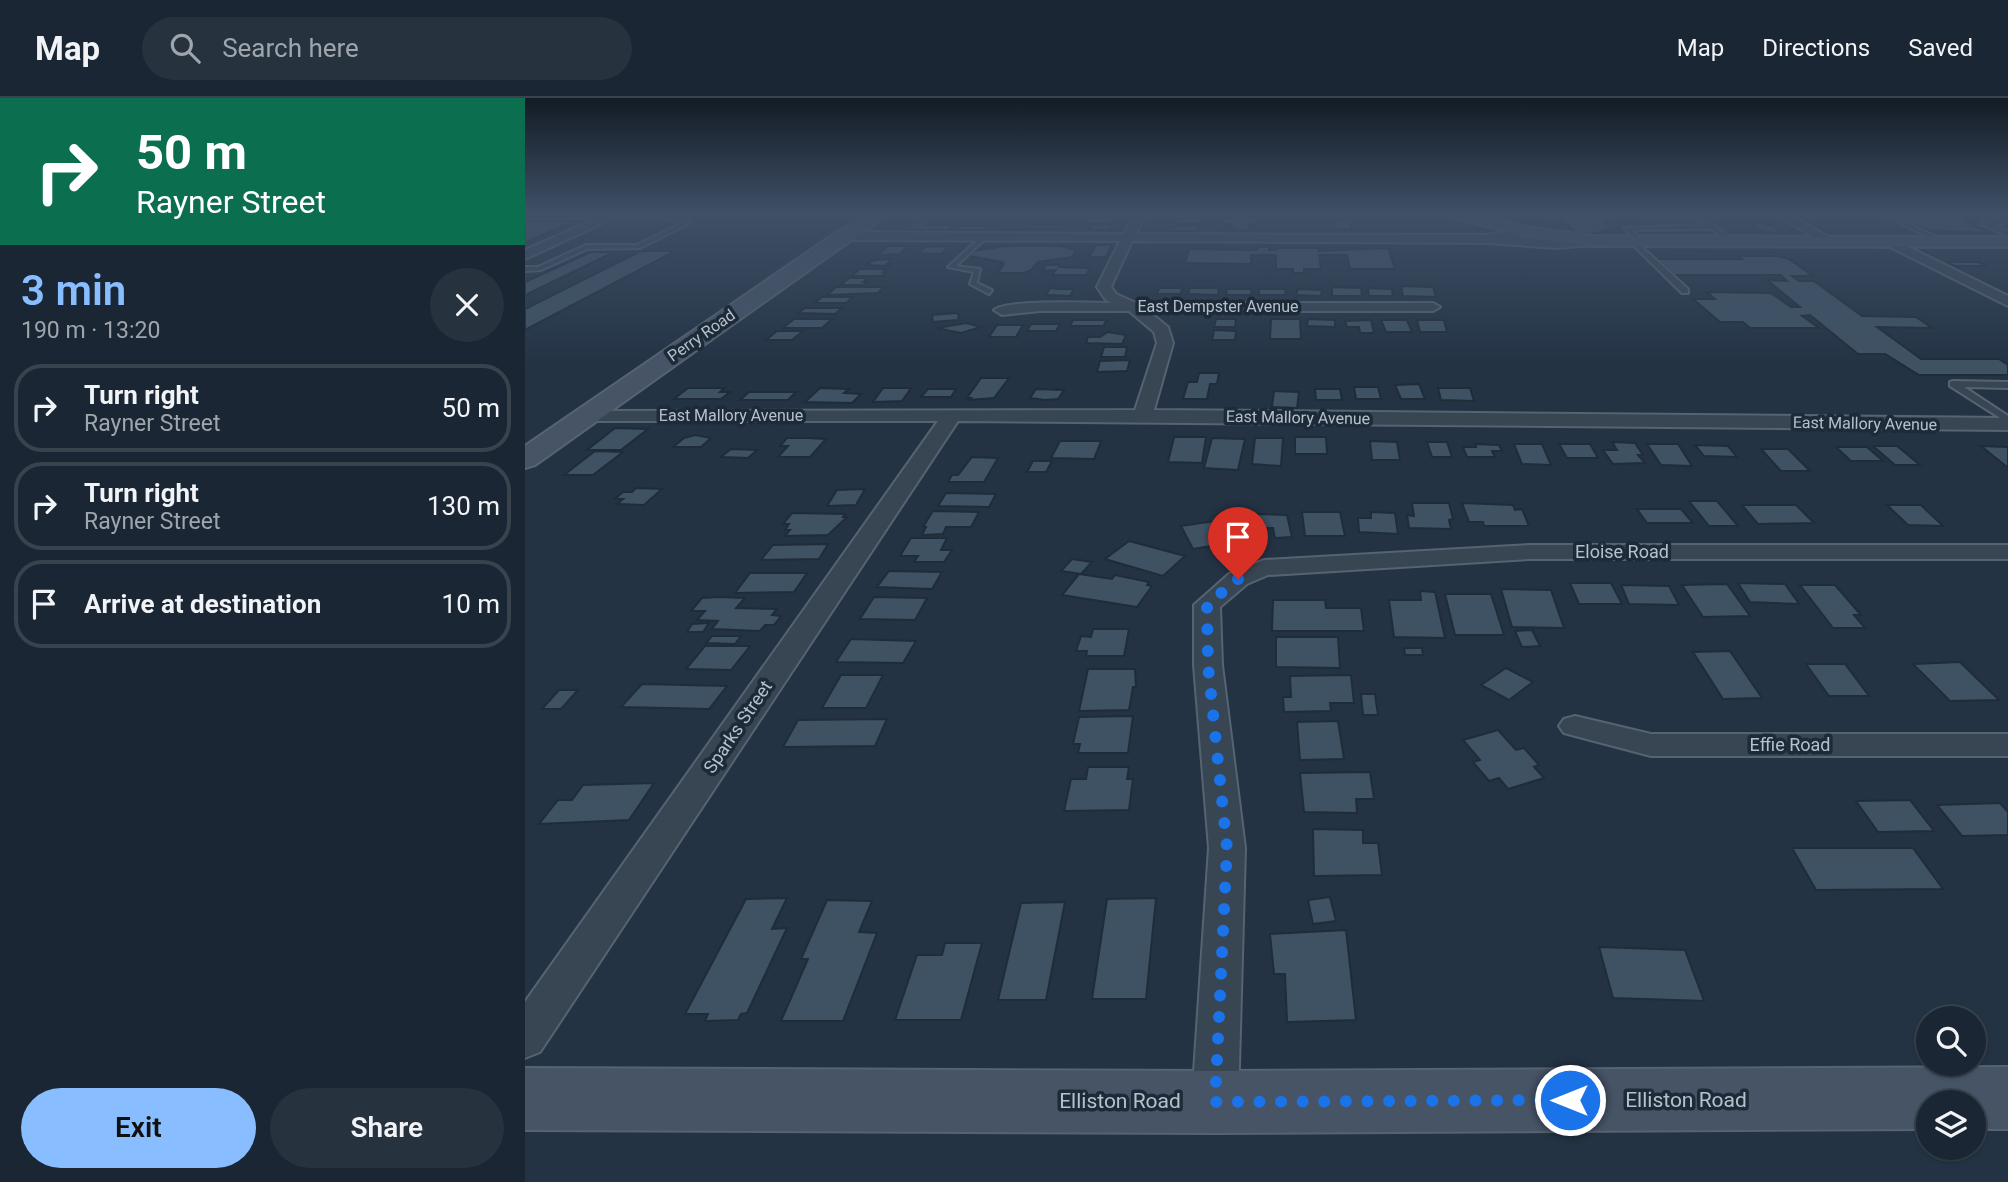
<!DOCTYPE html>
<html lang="en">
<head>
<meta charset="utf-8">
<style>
  body { margin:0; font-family:Roboto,sans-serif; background:#27323f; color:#f1f3f6; height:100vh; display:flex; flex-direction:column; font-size:26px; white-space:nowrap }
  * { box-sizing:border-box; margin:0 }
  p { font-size:23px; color:#9fa5ac }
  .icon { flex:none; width:38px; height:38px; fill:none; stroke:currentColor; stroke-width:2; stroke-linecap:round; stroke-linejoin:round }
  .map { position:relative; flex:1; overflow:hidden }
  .details { display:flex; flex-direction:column; background:#1a2633; width:525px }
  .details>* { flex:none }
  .guide { background:#0b6e4f; color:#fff; overflow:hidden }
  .fabs { position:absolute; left:1391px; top:908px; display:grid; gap:14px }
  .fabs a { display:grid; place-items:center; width:70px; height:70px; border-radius:50%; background:#1a2633; box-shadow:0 2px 5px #0004,0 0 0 2px #38434e; font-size:35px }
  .pin { position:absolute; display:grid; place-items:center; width:60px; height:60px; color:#fff; margin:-72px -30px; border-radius:50% 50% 50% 0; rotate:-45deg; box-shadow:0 0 7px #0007 }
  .pin .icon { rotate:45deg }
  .me { position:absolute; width:77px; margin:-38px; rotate:270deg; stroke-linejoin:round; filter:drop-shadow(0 0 5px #0008) }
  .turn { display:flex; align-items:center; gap:24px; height:147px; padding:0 21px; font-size:32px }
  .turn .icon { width:91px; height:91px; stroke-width:2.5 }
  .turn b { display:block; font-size:49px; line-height:60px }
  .round { display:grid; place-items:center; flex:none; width:74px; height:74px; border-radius:37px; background:#27323f }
  .head { display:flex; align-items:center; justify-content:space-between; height:119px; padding:0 21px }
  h1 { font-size:42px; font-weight:600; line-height:52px; color:#88beff }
  .action { display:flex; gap:14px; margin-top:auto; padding:14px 21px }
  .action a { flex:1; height:80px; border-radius:42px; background:#88beff; color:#111; font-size:28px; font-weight:600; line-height:80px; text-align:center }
  .action a+a { background:#27323f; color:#f1f3f6 }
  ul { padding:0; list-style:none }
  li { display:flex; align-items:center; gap:21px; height:88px; margin:0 14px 10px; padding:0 7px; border:4px solid #38434e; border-radius:28px }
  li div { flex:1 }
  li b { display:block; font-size:26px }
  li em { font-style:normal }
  header { display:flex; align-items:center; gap:42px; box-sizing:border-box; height:98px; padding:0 35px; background:#1a2633; border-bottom:2px solid #38434e }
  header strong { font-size:33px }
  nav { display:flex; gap:38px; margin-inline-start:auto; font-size:24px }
  .search { width:490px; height:63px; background:#27323f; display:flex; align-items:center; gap:18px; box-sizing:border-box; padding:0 24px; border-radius:38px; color:#9fa5ac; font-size:26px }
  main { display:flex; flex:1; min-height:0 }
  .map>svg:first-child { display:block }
  .building { fill:#3f5263; stroke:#1f2c3a; stroke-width:2 }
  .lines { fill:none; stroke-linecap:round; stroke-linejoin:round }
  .lane-casing { stroke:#566370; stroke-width:4 }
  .street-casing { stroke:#566370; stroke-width:4 }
  .secondary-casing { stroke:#566370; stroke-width:4 }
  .lane { fill:#384553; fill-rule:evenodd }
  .street { fill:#384553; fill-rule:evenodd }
  .secondary { fill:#465466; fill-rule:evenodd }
  .route { stroke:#1a73e8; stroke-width:12; stroke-dasharray:0 21.6 }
  .labels { text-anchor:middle; stroke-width:7; stroke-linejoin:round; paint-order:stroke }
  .far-street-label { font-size:16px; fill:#b5c0cd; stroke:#1d2a38 }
  .street-label { font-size:18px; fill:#b5c0cd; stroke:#1d2a38 }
  .near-street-label { font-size:21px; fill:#b5c0cd; stroke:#1d2a38 }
</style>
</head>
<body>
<header>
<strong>Map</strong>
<div class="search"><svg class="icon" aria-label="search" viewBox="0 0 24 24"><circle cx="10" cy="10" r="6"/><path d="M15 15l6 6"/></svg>Search here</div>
<nav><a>Map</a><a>Directions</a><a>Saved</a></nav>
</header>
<main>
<section class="details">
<div class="guide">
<div class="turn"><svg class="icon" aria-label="right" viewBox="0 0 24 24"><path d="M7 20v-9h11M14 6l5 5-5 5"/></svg><div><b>50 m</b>Rayner Street</div></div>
</div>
<div class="head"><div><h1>3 min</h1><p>190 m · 13:20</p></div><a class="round"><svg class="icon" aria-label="close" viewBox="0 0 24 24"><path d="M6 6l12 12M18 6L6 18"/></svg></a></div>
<ul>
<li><svg class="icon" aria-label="right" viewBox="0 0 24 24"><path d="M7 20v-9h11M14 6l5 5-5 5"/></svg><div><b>Turn right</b><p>Rayner Street</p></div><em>50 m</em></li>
<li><svg class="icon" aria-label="right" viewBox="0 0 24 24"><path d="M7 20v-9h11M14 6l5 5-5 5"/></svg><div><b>Turn right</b><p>Rayner Street</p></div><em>130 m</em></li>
<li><svg class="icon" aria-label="arrive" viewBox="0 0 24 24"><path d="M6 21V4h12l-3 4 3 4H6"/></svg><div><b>Arrive at destination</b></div><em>10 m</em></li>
</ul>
<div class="action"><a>Exit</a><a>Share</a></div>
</section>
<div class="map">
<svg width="1483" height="1084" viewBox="0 0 1483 1084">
  <rect width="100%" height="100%" fill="#233344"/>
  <g class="building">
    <path d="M1109,116H1156L1167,124L1079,123L1087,131L1067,136L1050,135L1044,127L1038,126L1033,120L1114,121Z"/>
    <path d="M1369,116H1433L1450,123H1438L1466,135L1403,132L1368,117H1372Z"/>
    <path d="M729,119L731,126H723L724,131L717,132L708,131L706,126H700L699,120Z"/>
    <path d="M564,120H587L589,121L584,125H561Z"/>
    <path d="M655,120H678L676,125L691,124L690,126L651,125Z"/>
    <path d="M0,123H51L0,144Z"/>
    <path d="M800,123H824L827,131H809V126H801Z"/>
    <path d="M390,124H404L401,127H428L423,132H381Z"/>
    <path d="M1223,124L1248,127L1257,136L1239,134Z"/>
    <path d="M509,126L512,127H537L534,131H505Z"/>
    <path d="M561,127H586L585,131H588L563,133L567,130H559Z"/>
    <path d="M434,128H466L462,132H430Z"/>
    <path d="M650,128H672L671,133H645Z"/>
    <path d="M587,147L581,159H564L571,147Z"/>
    <path d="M363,148H383L375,156L353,157Z"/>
    <path d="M425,148L416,156L393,155L400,149Z"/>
    <path d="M480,148H536L551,152L547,159L513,164L506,172L499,175H473L479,166H475L477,164L444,158L448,153Z"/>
    <path d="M732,149H744V152H751V150H793V153L863,150L870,171H825L822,157H794L796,171H779V175H768V171H751V157H726V166L660,165L664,151L732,152Z"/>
    <path d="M116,153H150L0,232V211Z"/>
    <path d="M66,154H89L0,197V184Z"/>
    <path d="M1212,158H1252L1264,161L1288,178H1267L1274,183H1289L1337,218L1391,219L1407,230L1352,229L1396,261H1474L1483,267V277H1394L1360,256H1333L1285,217L1277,218L1294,230H1225L1218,224H1195L1168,201H1190L1182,194L1246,195L1266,209H1275L1242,182L1262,183L1256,177H1149L1131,161H1217Z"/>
    <path d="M367,161L362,166H367L364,168L341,167L349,162Z"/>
    <path d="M1422,164H1453L1462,168H1431Z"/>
    <path d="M521,167H535L534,169L565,170L561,177H527L531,172L517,173Z"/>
    <path d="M335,171H361L358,174H361L357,178H326Z"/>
    <path d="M324,180H343L338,184H342L339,187H316Z"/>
    <path d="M876,188L908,189L911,199L878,198Z"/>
    <path d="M311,189H359L353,195L302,197Z"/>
    <path d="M807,189L836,190L837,198H807Z"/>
    <path d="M525,190L533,191H549L545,198L521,197Z"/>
    <path d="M634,190H657L656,196H632Z"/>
    <path d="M665,190H694L693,197L663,196Z"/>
    <path d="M843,190L867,191L868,198H844Z"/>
    <path d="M702,191H727L726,197H701Z"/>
    <path d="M734,191H760L761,197H734Z"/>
    <path d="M773,191L797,192L796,198L771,197Z"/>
    <path d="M297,199H328L321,205H290Z"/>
    <path d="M280,210H317L310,216L273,215Z"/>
    <path d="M431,215L434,217L433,222L408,224L407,217Z"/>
    <path d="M269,221H307L297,230H258Z"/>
    <path d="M691,221H711L710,229H689Z"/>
    <path d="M746,221H775L776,241H745Z"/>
    <path d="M783,221L810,222V229L782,228Z"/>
    <path d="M548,222H582L578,228H545Z"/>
    <path d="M846,222L849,235H835L834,229H822L820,223Z"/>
    <path d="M856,222H882L887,234H861Z"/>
    <path d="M892,222H919L922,234H895Z"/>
    <path d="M441,225L456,229L436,235L412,230Z"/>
    <path d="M506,226H535L531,233H502Z"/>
    <path d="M472,227H498L491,239H464Z"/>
    <path d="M689,232L711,233L710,242H687Z"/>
    <path d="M252,233H278L267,242H241Z"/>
    <path d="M583,234L601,237L597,246L561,245L563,239H575Z"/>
    <path d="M579,249H602L600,259H576Z"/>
    <path d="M605,262L602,273L572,274L575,263Z"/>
    <path d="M674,275H694L692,286H685L682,301H658L663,284H672Z"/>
    <path d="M456,280H484L469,300L444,302L446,300H442Z"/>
    <path d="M894,286L900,301H876L870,287Z"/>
    <path d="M829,289H853L856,301H831Z"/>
    <path d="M163,290H199L195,294H205L196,301H149Z"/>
    <path d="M295,290L324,291L319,295L336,296L327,305L280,304Z"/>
    <path d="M358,290H386L377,303L348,304Z"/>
    <path d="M913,290H945L949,303L916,302Z"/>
    <path d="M403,291H431L426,299H396Z"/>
    <path d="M511,291L539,292L533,301L520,302L505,300Z"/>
    <path d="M790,291H815L817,302H791Z"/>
    <path d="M749,293L774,294L772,310L747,309Z"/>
    <path d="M224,294H271L263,302H215Z"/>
    <path d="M90,330L123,331L96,352H62Z"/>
    <path d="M170,337L186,340L176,349H148L159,340Z"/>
    <path d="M649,339H681L677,365L643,364Z"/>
    <path d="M770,339H801L802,356H770Z"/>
    <path d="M262,340H283L301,341L285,359H253L263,348H255Z"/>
    <path d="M687,340L720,341L713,372L679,370Z"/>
    <path d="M730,340H758L756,368L727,366Z"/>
    <path d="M535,343H576L569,361L526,360Z"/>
    <path d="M845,343L872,344L875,362H847Z"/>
    <path d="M902,344H922L927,359H907Z"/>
    <path d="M1087,344L1110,345L1118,357H1113L1120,365L1088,366L1078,352H1092Z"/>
    <path d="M950,346L974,347L977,353H967L970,359H942L938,349H951Z"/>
    <path d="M989,346H1017L1026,367L997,366Z"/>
    <path d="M1034,346H1065L1073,360H1042Z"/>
    <path d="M1122,346H1153L1167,368L1136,367Z"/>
    <path d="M1170,347L1203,348L1212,359L1179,358Z"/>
    <path d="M1348,348H1372L1395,367H1370Z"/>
    <path d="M1456,348L1483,349V369H1482Z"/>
    <path d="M1311,349H1342L1358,363H1326Z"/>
    <path d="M206,351L232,352L223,360L196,359Z"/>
    <path d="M1236,351H1263L1285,373H1256Z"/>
    <path d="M70,353L98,354L68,377H39Z"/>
    <path d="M447,359L473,360L459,384H423L427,377H433Z"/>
    <path d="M508,363H527L521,374H502Z"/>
    <path d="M111,390L137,391L119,407L92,406L98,401H90L98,394H107Z"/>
    <path d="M340,391L331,407L302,408L312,392Z"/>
    <path d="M421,395L471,396L464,409L413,408Z"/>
    <path d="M1164,403H1192L1213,428H1184Z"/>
    <path d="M887,405H924L928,421L924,422L926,431L884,430L882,417L889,418Z"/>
    <path d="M937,405L988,407L990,412L997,411L1004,428H959L958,424H944Z"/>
    <path d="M1217,407H1271L1289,425L1233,426Z"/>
    <path d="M1362,407H1396L1418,428L1383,427Z"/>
    <path d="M1112,411H1156L1168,425H1122Z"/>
    <path d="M408,413L454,414L446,429H421L418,436L397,437L401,429H398Z"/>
    <path d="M777,414H815L820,438H780Z"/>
    <path d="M846,414L870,415L873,436L834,434L833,420H846Z"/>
    <path d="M267,415L320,416L318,419H322L303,437L260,438L265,432H260L264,426H258Z"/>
    <path d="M723,416L762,417L767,439L750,440L748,430H723Z"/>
    <path d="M696,422L709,444L668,451L656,428Z"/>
    <path d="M386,440H422L416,452H427L419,464H389L393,458H375Z"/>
    <path d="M604,443L660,458L638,478L580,461Z"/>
    <path d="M303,446L294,461L236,462L248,447Z"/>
    <path d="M547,461L567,464L556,476L536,473Z"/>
    <path d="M364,473L417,474L407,491L352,489Z"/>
    <path d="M225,475H282L269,494L210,495Z"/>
    <path d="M554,476L587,481L590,477L624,484L622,487L627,488L612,509L537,497Z"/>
    <path d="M1045,485H1086L1097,506H1054Z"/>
    <path d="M1213,485L1260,486L1274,506L1225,504Z"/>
    <path d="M1202,486L1225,518L1178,519L1157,487Z"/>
    <path d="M1096,487L1144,488L1154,507L1104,506Z"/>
    <path d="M1275,487H1310L1336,517H1329L1340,530H1308Z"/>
    <path d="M976,491L1026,492L1039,530L987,529Z"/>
    <path d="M895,493L910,494L920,540L869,539L864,502H896Z"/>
    <path d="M920,496H966L979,537H930Z"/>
    <path d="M195,499L220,500L211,510L252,511L247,517L256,518L249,527H240L235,533L187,531L193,523L172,522L180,513H166L177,500Z"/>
    <path d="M349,499L402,500L390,522L335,521Z"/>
    <path d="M748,502H800L801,510H836L839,533H747Z"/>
    <path d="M184,525L178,534H162L167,526Z"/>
    <path d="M568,531H604L599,558H561L562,553H551L556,538L566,539Z"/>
    <path d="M1007,532L1015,548L997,549L990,533Z"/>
    <path d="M187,538H216L210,546L181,545Z"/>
    <path d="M751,539H813L815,570L751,569Z"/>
    <path d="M326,541L391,543L378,565L311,564Z"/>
    <path d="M180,548H225L206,572L161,571Z"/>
    <path d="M879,550H897L898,557H880Z"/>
    <path d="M1205,553L1237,600L1198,601L1168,554Z"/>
    <path d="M1435,564L1474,602L1425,603L1388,566Z"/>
    <path d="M1281,566H1320L1344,598H1304Z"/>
    <path d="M981,570L1008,584L984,602L956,587Z"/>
    <path d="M563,571H610L611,589H608L604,612L554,613Z"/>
    <path d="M316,577H358L341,610H297Z"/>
    <path d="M826,577L829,605H805L806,613L759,614L758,599H766L765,578Z"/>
    <path d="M117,586L202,588L184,611L96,609Z"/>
    <path d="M34,592H53L36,611H17Z"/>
    <path d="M836,596H850L853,617H838Z"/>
    <path d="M608,618L603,655H553L555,646H548L554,619Z"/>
    <path d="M362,621L350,648L258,649L273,622Z"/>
    <path d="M813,623L819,661L775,662L772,624Z"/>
    <path d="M973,632L991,652L999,650L1014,667L1009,669L1019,680L983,691L974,680L964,683L948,664L955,662L938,642Z"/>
    <path d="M563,669H604L602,681H608L604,712L539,713L546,681H561Z"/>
    <path d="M845,674L849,701H831L832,715L779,714L775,675Z"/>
    <path d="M129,685L104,722L14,726L33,702H47L58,687Z"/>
    <path d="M1385,702L1409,733L1353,734L1331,703Z"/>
    <path d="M1475,705L1483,714V737L1437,738L1412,707Z"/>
    <path d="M788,731L838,732V745H853L857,777L789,778Z"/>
    <path d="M1267,750H1388L1418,791L1291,792Z"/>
    <path d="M805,799L811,823L788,826L783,802Z"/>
    <path d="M262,800L247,831L262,830L222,915L216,916L213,922L180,923L183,916H160L221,801Z"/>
    <path d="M631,800L621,901H567L582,801Z"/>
    <path d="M302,802L347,803L334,834L352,835L318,923H256L283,861H276Z"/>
    <path d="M540,804L521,902H473L496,805Z"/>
    <path d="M821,832L831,922L762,924L760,876H749L745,836Z"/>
    <path d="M420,845H457L436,922H370L392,857H417Z"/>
    <path d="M1074,849L1160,852L1179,903L1088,900Z"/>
  </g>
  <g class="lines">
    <defs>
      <g id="lane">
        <path d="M80,116L149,117L162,120L165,125L115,150L62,151L16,172L0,173V169H13L61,147H112L159,124L149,121L82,119Z"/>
        <path d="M1016,116H1082L1091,118L1051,120Z"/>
        <path d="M1166,116H1173L1211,144L1206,145L1186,131L1107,132L1118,143L1115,145L1099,130L1181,127Z"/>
        <path d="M1355,116H1363L1422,144L1417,145Z"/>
        <path d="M1451,116H1459L1478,124V126L1467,127L1483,134V138L1456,126V124L1467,123Z"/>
        <path d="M457,138L462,139L431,168L455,171L452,185L467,192L464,196L445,186L449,174L423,169Z"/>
        <path d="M1105,142H1109L1163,191V195H1157L1105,144Z"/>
        <path d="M1428,283L1483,284V290L1439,289L1483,318V325L1425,288V284Z"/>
      </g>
      <g id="street">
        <path d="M0,116H87L89,120L0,161V152L73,120H0Z"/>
        <path d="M610,116H622L611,136L963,137L1002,130L1008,134L1006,137L992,139L1031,142L1067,139L1073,143L1067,147L1031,150L963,145L607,143L586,189L591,196L611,205H908L915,209L908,213H623L643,229L648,245L629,312L1483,320V332L433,323L15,954L0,960V904L413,323H63L53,317L56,313L610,312L632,245L629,234L604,213H515L477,217L469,212C482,201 565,205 586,205L581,202L572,189L595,143L318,142L312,138L318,134L599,136Z"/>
        <path d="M1250,116H1264L1312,144L1306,148L1302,147Z"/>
        <path d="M1365,140L1483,198V208L1361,147V141Z"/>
        <path d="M1004,447H1483V461H1004L743,477L722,486L695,509L697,567L720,750L713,1004L706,1020L690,1026L674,1020L667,1004L684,750L669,567V507L704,476L739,462Z"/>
        <path d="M1050,618L1126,636H1483V658H1126L1039,635L1034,628L1039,621Z"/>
      </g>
      <g id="secondary">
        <path d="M344,116H363L10,367L0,370V348L312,134Z"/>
        <path d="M925,116H951L1002,129L1067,138L1483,139V149L1067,148L1002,139L928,119Z"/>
        <path d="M1483,969V1031H1449V1004H1404V1031L690,1035L0,1032V970L690,973Z"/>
      </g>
    </defs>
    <use href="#lane" class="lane-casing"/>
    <use href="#street" class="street-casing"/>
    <use href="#secondary" class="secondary-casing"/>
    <use href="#lane" class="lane"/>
    <use href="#street" class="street"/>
    <use href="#secondary" class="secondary"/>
  </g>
  <linearGradient id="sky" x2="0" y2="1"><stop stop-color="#131c25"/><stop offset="0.43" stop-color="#3f5067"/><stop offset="1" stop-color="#3f5067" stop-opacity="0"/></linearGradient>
  <rect width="1483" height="268" fill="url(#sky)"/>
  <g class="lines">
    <path class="route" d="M713,481L682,507L683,567L702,750L690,1004L1045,1002"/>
  </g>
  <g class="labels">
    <g class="far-street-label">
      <text x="693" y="214">East Dempster Avenue</text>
      <text transform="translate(176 237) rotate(-35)" y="6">Perry Road</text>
      <text x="206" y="323">East Mallory Avenue</text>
      <text transform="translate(773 319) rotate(1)" y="6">East Mallory Avenue</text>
      <text transform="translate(1340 325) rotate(1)" y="6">East Mallory Avenue</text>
    </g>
    <g class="street-label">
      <text x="1097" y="460">Eloise Road</text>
      <text transform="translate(213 629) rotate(-56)" y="6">Sparks Street</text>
      <text x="1265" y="653">Effie Road</text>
    </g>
    <g class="near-street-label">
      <text x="1161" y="1009">Elliston Road</text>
      <text x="595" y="1010">Elliston Road</text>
    </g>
  </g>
</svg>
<div class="fabs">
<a><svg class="icon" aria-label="search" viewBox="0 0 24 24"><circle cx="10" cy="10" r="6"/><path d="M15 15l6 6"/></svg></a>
<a><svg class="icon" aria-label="layers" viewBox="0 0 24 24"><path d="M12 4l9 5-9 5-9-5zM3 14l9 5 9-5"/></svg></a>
</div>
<div class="pin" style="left:713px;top:481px;background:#d93025"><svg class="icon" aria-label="arrive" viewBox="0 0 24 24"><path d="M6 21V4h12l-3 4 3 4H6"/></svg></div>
<svg class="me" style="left:1045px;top:1002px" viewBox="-20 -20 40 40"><circle r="17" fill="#1a73e8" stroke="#fff" stroke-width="3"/><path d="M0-11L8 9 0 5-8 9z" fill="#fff"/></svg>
</div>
</main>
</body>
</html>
